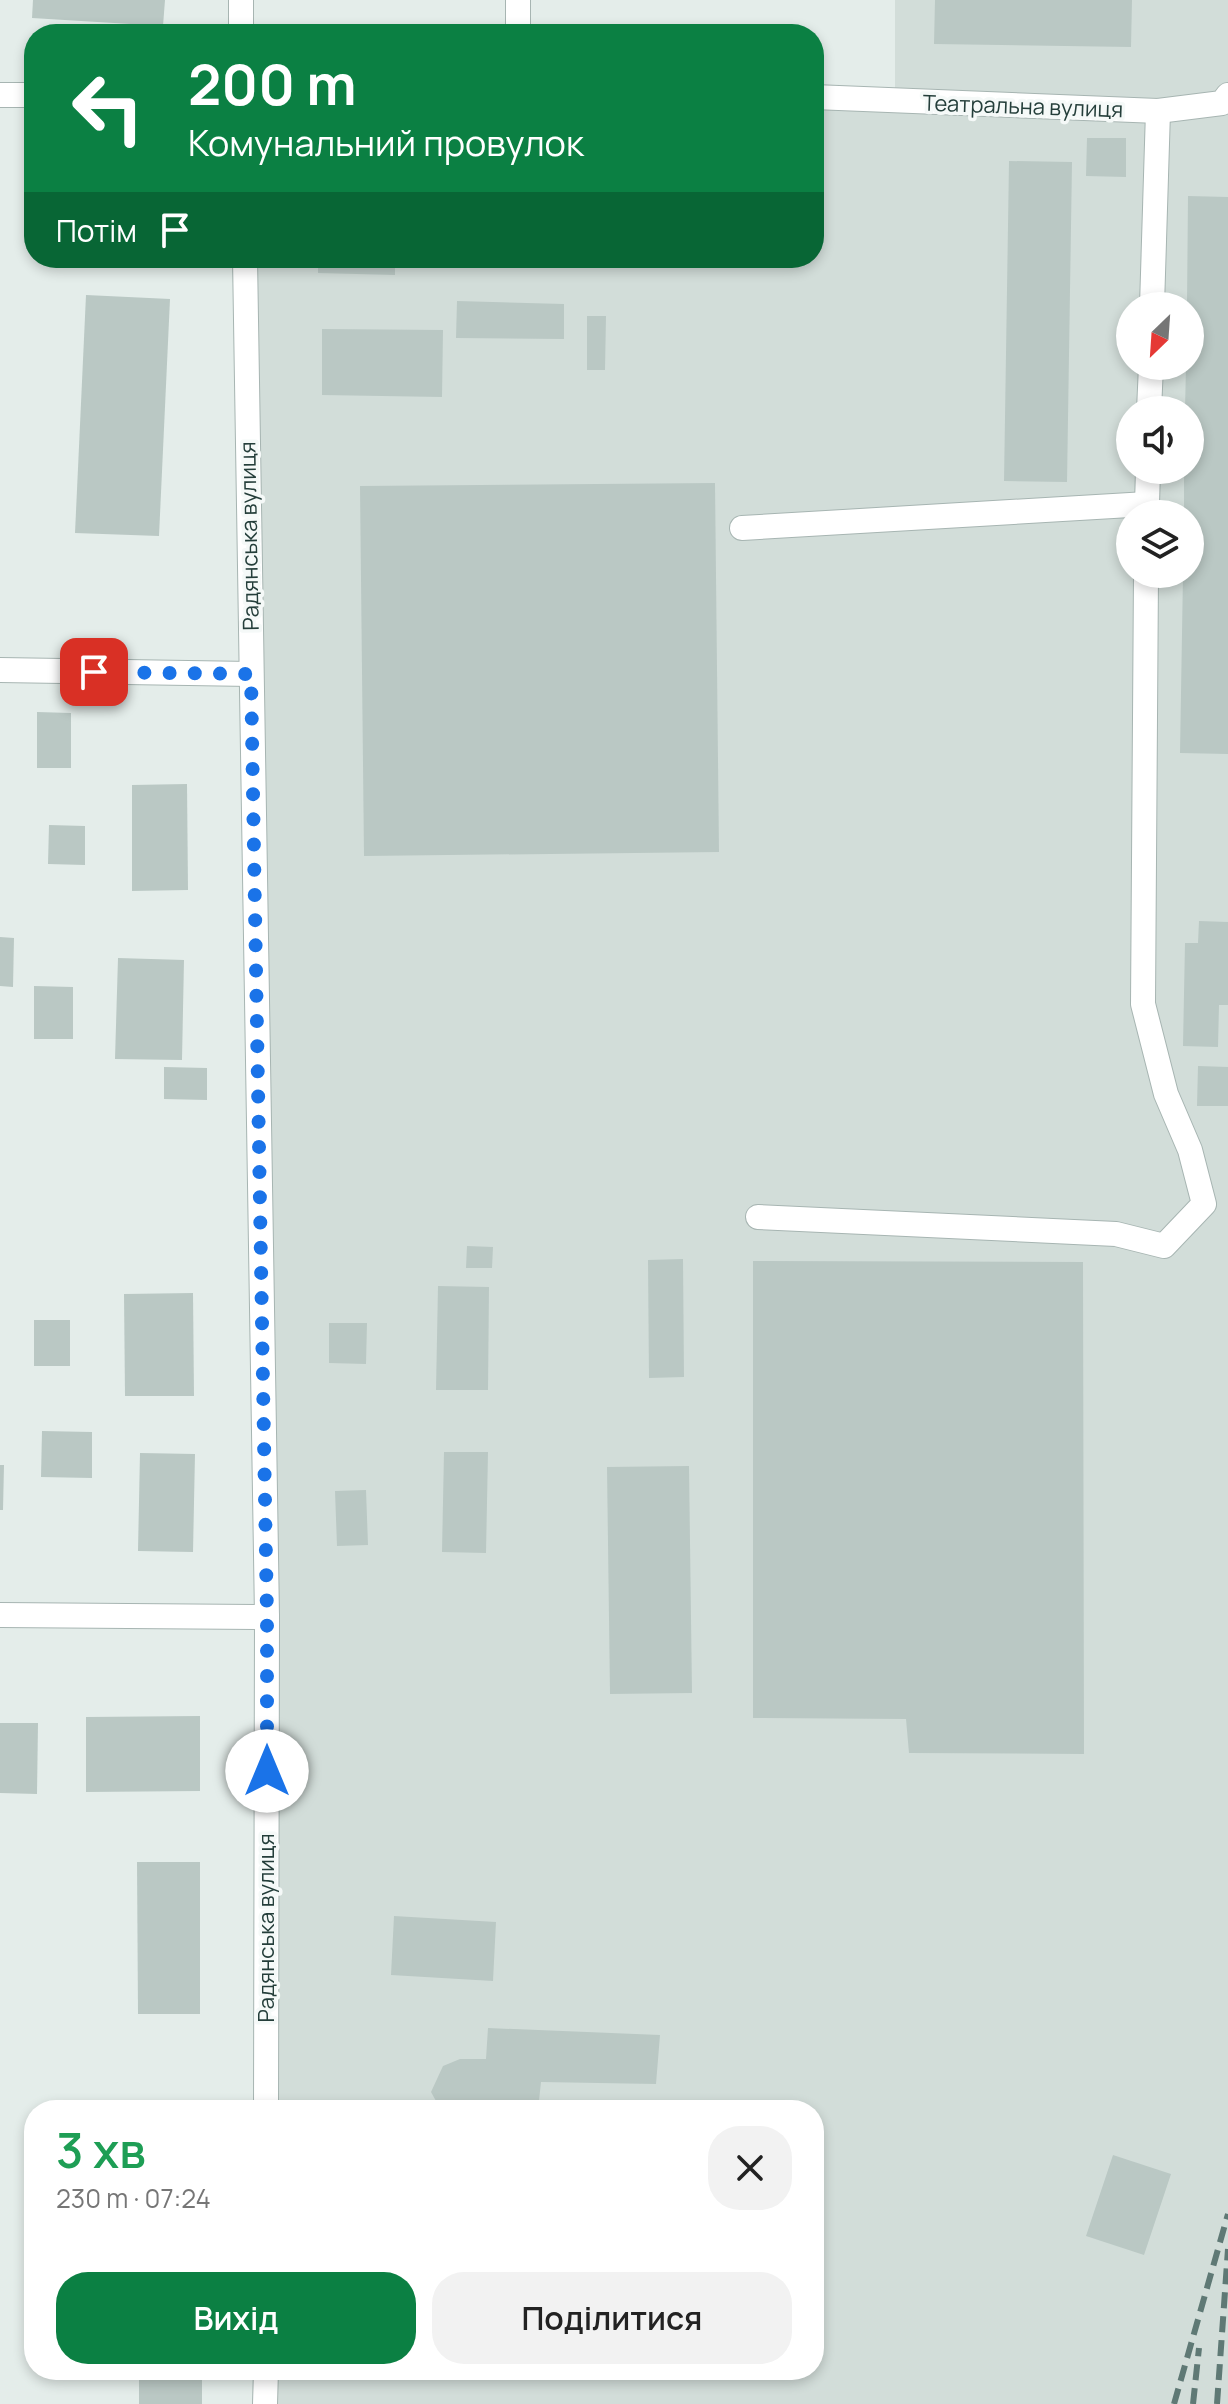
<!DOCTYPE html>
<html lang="uk">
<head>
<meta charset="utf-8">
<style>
  body { margin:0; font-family:Manrope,sans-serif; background:#f2f2f2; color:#222; height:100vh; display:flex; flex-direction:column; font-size:30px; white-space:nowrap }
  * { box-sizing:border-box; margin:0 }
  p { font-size:26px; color:#767676 }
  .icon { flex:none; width:44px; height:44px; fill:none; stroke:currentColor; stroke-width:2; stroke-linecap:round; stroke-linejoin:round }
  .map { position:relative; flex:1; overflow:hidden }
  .details { position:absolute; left:24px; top:2100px; width:800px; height:280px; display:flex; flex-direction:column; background:#fff; border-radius:32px; box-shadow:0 4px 12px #0003 }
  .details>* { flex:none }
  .hud { position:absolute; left:24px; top:24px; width:800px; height:244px; border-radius:32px; box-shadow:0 4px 12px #0003; background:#0b8043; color:#fff; overflow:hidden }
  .needle { width:52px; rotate:205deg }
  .buttons { position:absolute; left:1116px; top:292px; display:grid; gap:16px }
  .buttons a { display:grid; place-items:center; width:88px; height:88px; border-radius:50%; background:#fff; box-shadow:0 4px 12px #0003; font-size:40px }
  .pin { position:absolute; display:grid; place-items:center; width:68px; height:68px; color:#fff; margin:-34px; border-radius:16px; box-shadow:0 4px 12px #0006 }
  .me { position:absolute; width:88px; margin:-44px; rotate:0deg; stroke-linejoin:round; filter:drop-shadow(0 0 6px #0008) }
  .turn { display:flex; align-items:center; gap:28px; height:168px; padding:0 32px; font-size:36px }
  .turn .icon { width:104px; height:104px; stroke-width:2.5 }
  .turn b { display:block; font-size:56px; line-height:68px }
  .then { display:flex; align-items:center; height:76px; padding:0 32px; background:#0003; gap:16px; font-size:30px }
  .round { display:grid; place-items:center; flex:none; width:84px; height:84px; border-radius:32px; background:#f2f2f2 }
  .summary { display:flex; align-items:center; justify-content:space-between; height:136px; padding:0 32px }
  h1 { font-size:48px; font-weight:600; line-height:60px; color:#1e9e55 }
  .cta { display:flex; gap:16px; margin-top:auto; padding:16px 32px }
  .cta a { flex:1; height:92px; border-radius:32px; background:#0b8043; color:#fff; font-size:32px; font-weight:600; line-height:92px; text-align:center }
  .cta a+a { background:#f2f2f2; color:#222 }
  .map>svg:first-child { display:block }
  .built { fill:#d2ddd9; fill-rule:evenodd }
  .building { fill:#bac8c4 }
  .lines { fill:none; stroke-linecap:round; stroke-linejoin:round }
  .minor-casing { stroke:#a7b5b2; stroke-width:26 }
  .minor { stroke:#fff; stroke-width:24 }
  .rail { stroke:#5f7975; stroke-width:6; stroke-dasharray:16 8; stroke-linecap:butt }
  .route { stroke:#1a73e8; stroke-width:14; stroke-dasharray:0 25.2 }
  .labels { text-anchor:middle; stroke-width:7; stroke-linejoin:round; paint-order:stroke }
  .street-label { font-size:22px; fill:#243e3a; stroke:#f5f9f8 }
</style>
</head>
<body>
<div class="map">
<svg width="1228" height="2404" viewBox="0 0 1228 2404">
  <rect width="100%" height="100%" fill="#e4edea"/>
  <path class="built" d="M895,0H1228V2404H265L266,2370H814V2110H266L245,258H814V97L895,100ZM1130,306H1190V366H1130ZM1130,410H1190V470H1130ZM1130,514H1190V574H1130Z"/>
  <g class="building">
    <path d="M33,0H165L163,26L32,18Z"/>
    <path d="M935,0H1132L1131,47L934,44Z"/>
    <path d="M1087,138H1126V177L1086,176Z"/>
    <path d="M1009,161L1072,162L1067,482L1004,481Z"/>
    <path d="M1188,196L1228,197V754L1180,753L1183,574H1190V514H1184V470H1190V410H1185L1186,366H1190V306H1187Z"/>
    <path d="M318,258H395V275L318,273Z"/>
    <path d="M669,258H756L755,263L669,261Z"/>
    <path d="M86,295L170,299L159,536L75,533Z"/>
    <path d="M457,301L564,304V339L456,338Z"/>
    <path d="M587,316H606L605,370H587Z"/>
    <path d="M322,329L443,330L442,397L322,395Z"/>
    <path d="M715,483L719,852L364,856L360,486Z"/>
    <path d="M37,712L71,713V768H37Z"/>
    <path d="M187,784L188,890L132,891V785Z"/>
    <path d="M49,825L85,826V865L48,864Z"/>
    <path d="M1199,921L1228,922V1005H1219L1218,1047L1183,1046L1185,943H1198Z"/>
    <path d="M0,937L14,938L13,987L0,986Z"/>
    <path d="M118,958L184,960L182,1060L115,1059Z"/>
    <path d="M34,986L73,987V1039H34Z"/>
    <path d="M1198,1066L1228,1067V1106H1197Z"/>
    <path d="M164,1067L207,1068V1100L164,1099Z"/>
    <path d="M467,1246L493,1247L492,1268H466Z"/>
    <path d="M683,1259L684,1377L649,1378L648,1260Z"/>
    <path d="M753,1261L1083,1262L1084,1754L909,1753L906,1719L753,1718Z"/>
    <path d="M438,1286L489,1287L488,1390H436Z"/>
    <path d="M193,1293L194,1396H125L124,1294Z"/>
    <rect x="34" y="1320" width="36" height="46"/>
    <path d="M329,1323H367L366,1364L329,1363Z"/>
    <path d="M42,1431L92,1432V1478L41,1477Z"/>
    <path d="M444,1452H488L486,1553L442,1552Z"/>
    <path d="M140,1453L195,1454L193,1552L138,1551Z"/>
    <path d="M0,1465H4L3,1510H0Z"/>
    <path d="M689,1466L692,1693L610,1694L607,1467Z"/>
    <path d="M366,1490L368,1545L337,1546L335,1491Z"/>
    <path d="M200,1716V1791L86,1792V1717Z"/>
    <path d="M0,1723H38L37,1794L0,1793Z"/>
    <path d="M137,1862H200V2014H138Z"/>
    <path d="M394,1916L496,1922L493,1981L391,1975Z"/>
    <path d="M488,2028L660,2035L656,2084L541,2082L538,2110H441L431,2092L443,2066L460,2059H486Z"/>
    <path d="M1113,2155L1171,2174L1144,2255L1086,2236Z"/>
    <rect x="139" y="2370" width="63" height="34"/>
  </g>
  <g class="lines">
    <defs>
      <g id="minor">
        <path d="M241,0V34"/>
        <path d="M518,34V0"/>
        <path d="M0,95H34"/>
        <path d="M814,97L1158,111L1222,103L1228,95"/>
        <path d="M245,258L267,1617L266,2110"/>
        <path d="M1152,306L1158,111"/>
        <path d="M1149,410L1151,366"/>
        <path d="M1147,504L1148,470"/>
        <path d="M742,528L1147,504V514"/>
        <path d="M0,670L251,674"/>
        <path d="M758,1217L1116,1234L1164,1246L1204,1204L1190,1150L1166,1094L1143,1004L1146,574"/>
        <path d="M0,1615L267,1617"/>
        <path d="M265,2404L266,2370"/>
      </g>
    </defs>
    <use href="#minor" class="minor-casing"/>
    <use href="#minor" class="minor"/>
    <g class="rail">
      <path d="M1174,2404L1228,2214"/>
      <path d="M1193,2404L1199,2348"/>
      <path d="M1217,2404L1228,2249"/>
    </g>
  </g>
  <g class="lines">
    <path class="route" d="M94,672L251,674L267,1617V1771"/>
  </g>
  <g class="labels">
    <g class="street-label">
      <text transform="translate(1023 106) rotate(2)" y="8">Театральна вулиця</text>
      <text transform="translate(249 536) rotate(-91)" y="8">Радянська вулиця</text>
      <text transform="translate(266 1928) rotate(-90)" y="8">Радянська вулиця</text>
    </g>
  </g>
</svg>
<div class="buttons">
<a><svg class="needle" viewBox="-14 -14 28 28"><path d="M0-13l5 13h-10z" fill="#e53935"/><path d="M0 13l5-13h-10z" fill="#767676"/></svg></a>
<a><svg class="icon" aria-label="sound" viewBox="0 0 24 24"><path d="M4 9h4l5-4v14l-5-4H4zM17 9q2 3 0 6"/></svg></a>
<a><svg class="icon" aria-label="layers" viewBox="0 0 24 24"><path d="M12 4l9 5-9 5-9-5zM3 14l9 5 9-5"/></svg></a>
</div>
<div class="pin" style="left:94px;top:672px;background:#d93025"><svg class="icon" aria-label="arrive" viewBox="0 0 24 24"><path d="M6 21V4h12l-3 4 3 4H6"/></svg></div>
<svg class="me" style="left:267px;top:1771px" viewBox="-20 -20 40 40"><circle r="19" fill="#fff"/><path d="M0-13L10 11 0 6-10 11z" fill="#1a73e8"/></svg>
<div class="hud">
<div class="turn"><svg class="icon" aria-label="left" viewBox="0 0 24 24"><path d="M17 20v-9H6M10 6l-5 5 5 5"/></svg><div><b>200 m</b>Комунальний провулок</div></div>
<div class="then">Потім<svg class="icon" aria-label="arrive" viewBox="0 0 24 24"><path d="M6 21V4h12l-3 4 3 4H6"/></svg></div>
</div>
<section class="details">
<div class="summary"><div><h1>3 хв</h1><p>230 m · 07:24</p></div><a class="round"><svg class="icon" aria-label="close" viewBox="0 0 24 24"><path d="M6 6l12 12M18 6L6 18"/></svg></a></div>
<div class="cta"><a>Вихід</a><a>Поділитися</a></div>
</section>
</div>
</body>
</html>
